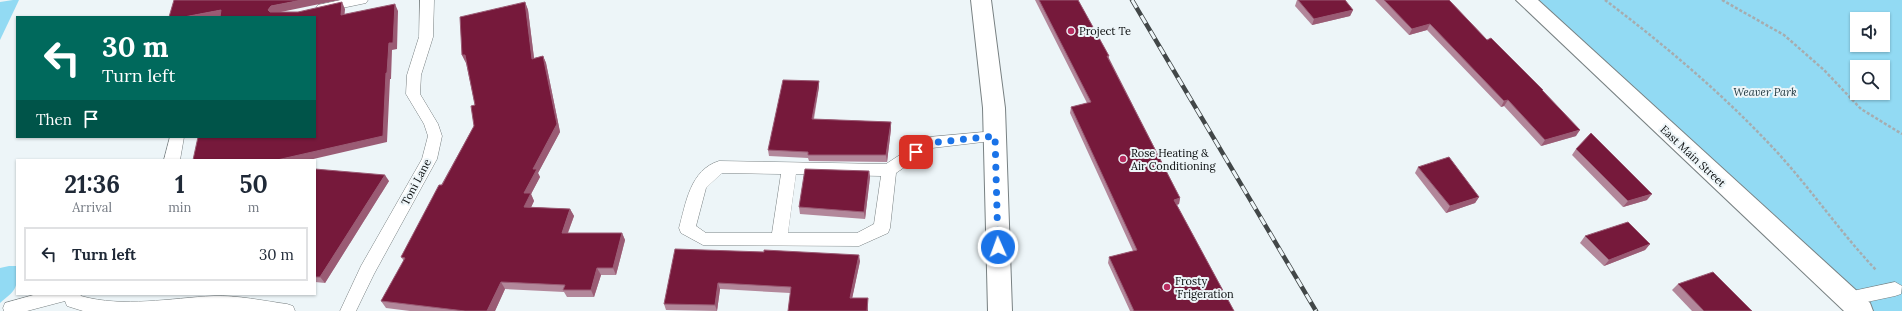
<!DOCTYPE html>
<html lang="en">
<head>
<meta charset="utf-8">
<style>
  body { margin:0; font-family:Lora,serif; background:#f2f2f3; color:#1f2937; height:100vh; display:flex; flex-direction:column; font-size:15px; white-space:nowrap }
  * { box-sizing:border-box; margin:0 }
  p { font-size:13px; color:#747a83 }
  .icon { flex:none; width:22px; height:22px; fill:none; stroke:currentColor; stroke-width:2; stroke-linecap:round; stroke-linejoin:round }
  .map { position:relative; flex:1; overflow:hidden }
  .drawer { position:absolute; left:16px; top:159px; width:300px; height:136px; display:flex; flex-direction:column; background:#fff; border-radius:0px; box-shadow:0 1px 3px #0004 }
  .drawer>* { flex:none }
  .top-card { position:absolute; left:16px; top:16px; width:300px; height:122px; border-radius:0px; box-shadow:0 1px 3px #0004; background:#00695c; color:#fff; overflow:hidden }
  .tools { position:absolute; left:1850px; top:12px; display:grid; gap:8px }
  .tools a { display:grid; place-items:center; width:40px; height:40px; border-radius:0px; background:#fff; box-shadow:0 1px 3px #0004; font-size:20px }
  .pin { position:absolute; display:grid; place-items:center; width:34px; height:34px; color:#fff; margin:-17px; border-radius:8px; box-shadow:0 2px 6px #0006 }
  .me { position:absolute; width:44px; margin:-22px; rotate:358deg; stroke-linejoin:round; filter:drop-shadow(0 0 3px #0008) }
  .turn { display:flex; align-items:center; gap:14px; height:84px; padding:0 20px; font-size:18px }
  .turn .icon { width:52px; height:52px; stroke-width:2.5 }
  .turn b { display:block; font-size:28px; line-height:34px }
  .then { display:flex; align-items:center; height:38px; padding:0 20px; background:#0003; gap:8px; font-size:15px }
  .eta { display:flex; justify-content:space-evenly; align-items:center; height:68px; text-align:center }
  .eta b { font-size:24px; font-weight:700; line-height:28px }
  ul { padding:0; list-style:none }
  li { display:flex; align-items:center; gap:12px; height:54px; margin:0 8px 6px; padding:0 12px; border:2px solid #e0e1e3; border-radius:0px }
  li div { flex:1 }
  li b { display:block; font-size:15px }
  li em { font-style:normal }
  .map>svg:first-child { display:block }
  .green { fill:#92daf3; fill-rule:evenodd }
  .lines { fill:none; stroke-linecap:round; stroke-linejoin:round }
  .lane-casing { stroke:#788082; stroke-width:1 }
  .secondary-casing { stroke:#788082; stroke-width:2 }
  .primary-casing { stroke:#788082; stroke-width:2 }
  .path { stroke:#a6acaf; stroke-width:2.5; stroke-dasharray:3 2; stroke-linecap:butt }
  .lane { fill:#fff; fill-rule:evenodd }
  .secondary { fill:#fff; fill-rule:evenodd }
  .primary { fill:#fff; fill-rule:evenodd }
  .rail-casing { stroke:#424748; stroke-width:4.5 }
  .rail { stroke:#edf5f8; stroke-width:3; stroke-dasharray:9; stroke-linecap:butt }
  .wall { fill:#b2879a }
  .shaded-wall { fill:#9a5b74 }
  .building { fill:#76193b; stroke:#9a5b74 }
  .route { stroke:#1a73e8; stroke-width:7; stroke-dasharray:0 12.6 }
  .poi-dot { fill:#b82b5f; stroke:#edf5f8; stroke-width:1.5 }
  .labels { text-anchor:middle; stroke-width:4; stroke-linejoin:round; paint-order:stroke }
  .poi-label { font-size:11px; fill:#0a0d0e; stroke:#edf5f8; text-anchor:start }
  .park-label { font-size:11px; font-style:italic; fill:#1f363e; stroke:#edf5f8 }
  .street-label { font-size:11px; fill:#0a0d0e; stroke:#edf5f8 }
</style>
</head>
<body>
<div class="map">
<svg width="1902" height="311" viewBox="0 0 1902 311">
  <rect width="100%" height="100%" fill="#edf5f8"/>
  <g class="green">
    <path d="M13,0H19L0,40V2Z"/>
    <path d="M1531,0H1902V311H1863ZM1857,19H1883V45H1857ZM1857,67H1883V93H1857Z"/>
    <path d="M9,266H17C17,289 18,288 0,303V268Z"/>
  </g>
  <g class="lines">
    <defs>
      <g id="lane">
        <path d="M341,0H368L366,3L323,12L318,11L316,8L318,5Z"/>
        <path d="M420,0H434L433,37L421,75L420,94L438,124L442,136L437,159L374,274L356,311H340L361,266L422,159L428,136L424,124L406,94L407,75L419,37Z"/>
        <path d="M995,131L1000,132L1002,136L1000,140L932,148L896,173L890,228L888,233L859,246L703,245L681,233L679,228C686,203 690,170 719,161L886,164L924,139L929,137ZM722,173L781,174L772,233H706L696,226L706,188ZM796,174L881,176L874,224L857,233H788Z"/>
        <path d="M170,137H184L180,160H164Z"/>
        <path d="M1895,282L1902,286L1901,294L1895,296L1848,306L1842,304L1840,299L1842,294L1848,292Z"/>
        <path d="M37,294H80L81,296C124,308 170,298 214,296C237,295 264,301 287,304L293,306L295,311H83L67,306L65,301L27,311H4L3,308L5,303Z"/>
      </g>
      <path id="secondary" d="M1516,0H1538L1870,303L1873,311H1844Z"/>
      <path id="primary" d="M971,0H991L1005,108L1012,311H988L983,108Z"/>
    </defs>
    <use href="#lane" class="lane-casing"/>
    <use href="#secondary" class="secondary-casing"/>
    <use href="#primary" class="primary-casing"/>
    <g class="path">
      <path d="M1605,0C1666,46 1724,95 1776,151C1811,189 1840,232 1876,270"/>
      <path d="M1722,0L1784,35L1824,70L1861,109L1902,134"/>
    </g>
    <use href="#lane" class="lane"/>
    <use href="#secondary" class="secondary"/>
    <use href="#primary" class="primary"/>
    <defs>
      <path id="rail" d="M1132,0L1316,311"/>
    </defs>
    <use href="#rail" class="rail-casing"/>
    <use href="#rail" class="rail"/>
  </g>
  <g class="wall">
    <path d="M1035,0H1078L1109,56V58L1180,198L1179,204L1177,205L1234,311H1130L1108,263L1109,257L1133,251L1070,113L1071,107L1087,103Z"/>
    <path d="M1297,0H1345L1353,10L1350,16L1312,25L1295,6Z"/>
    <path d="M1375,0H1449L1487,40L1543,91L1576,136L1541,146L1504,106L1501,107L1427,30L1409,35Z"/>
    <path d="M525,2L528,10L534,58L543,56L546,63L560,132L538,173L540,177L531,194L534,201L531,207L570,209L574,216L568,233H622L625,240L616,275H601L594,297H567L564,292L505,289L495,311H410L386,308L381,301L404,261L401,257L474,126L475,105L466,63L462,55Z"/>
    <path d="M819,81V87L814,119L891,122V129L887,162L809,161L808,158L769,156L768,150Z"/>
    <path d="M1576,149L1647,200L1623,207L1572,155Z"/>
    <path d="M1418,167L1479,197L1475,203L1446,213L1415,173Z"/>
    <path d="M315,169L389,181L325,283L315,282Z"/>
    <path d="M869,171L870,177L865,219L800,214L799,207Z"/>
    <path d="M1585,236L1650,244L1645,250L1604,266L1580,243Z"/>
    <path d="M764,252L860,261L852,298L868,304L790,293L720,289L717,311L666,310L664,304Z"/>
    <path d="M1678,284L1752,311H1692L1672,290Z"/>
  </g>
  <g class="shaded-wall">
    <path d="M302,0H339L276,13L273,17L268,10L271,6Z"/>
    <path d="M342,2L345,9L344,22L341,15Z"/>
    <path d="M525,2L528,10L535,66L532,59Z"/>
    <path d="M395,4L398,11L397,49L392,50L391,79H390L387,142L309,160H277L386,73L389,43Z"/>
    <path d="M221,10L223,17H184Z"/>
    <path d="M1353,10L1350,16L1312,25L1314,19Z"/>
    <path d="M1430,24L1427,30L1409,35L1412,29Z"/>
    <path d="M462,55H465L466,63Z"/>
    <path d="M543,56L546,63L560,132L538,173L540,177L531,194L534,201L528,214L524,207V193Z"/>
    <path d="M819,81V87L812,125V119Z"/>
    <path d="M1508,100L1504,106L1501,107L1504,101Z"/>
    <path d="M891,122V129L887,162L886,155Z"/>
    <path d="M1580,130L1576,136L1541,146L1545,140Z"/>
    <path d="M869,171L870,177L865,219L864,212Z"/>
    <path d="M385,175L389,181L325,283L320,277Z"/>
    <path d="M1652,194L1647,200L1623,207L1628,201Z"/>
    <path d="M1479,197L1475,203L1446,213L1450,206Z"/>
    <path d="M1180,198L1179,204L1173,206L1174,200Z"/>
    <path d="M570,209L574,216L565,240L562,233Z"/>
    <path d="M622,233L625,240L616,275L613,268Z"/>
    <path d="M1650,244L1645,250L1604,266L1609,260Z"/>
    <path d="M859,255L860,261L851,304L850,298Z"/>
    <path d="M597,268L601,275L594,297L591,290Z"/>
    <path d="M501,282L505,289L495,311H487Z"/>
    <path d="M718,283L720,289L717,311L715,305Z"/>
    <path d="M868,298V311H867Z"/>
  </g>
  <g class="building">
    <path d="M174,0H302L271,6L268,10L270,12H298L342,2L341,15L395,4L393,43H389L387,73H386L383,136L277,160H193L198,137H315V17H220L221,10L184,17H169Z"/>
    <path d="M1039,0H1078L1109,56H1107L1180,198L1174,200L1234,311H1134L1109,257L1137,250L1071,107L1091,102Z"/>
    <path d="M1298,0H1345L1353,10L1314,19Z"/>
    <path d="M1384,0H1449L1487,40L1491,38L1543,90H1542L1580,130L1545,140L1508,100L1504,101L1430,24L1412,29Z"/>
    <path d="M525,2L532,59L543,56L557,124L533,169H537L524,193H531L524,207L570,209L562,233H622L613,268H597L591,290H563L565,285L501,282L487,311H465L381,301L405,258L401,257L439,185H442L474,126L471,106L475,105L465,55H462L460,17Z"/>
    <path d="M783,80L819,81L812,119L891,122L886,155H808V152L768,150Z"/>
    <path d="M1591,133L1652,194L1628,201L1576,149Z"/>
    <path d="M1449,157L1479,197L1450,206L1418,167Z"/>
    <path d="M315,169L385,175L320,277H315Z"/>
    <path d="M805,169L869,171L864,212L799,207Z"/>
    <path d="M1628,222L1650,244L1609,260L1585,236Z"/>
    <path d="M675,249L764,252V250L859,255L850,298H868L867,311H788L791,287L718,283L715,305L664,304Z"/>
    <path d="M1713,272L1752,311H1704L1678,284Z"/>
  </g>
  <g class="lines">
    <path class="route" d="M916,152L929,143L995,136L998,247"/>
  </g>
  <g class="poi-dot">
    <circle cx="1071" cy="31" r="4"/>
    <circle cx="1123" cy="159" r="4"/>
    <circle cx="1167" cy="287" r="4"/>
  </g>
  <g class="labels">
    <g class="poi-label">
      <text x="1079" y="35">Project Te</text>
      <text x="1131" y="157">Rose Heating &amp;<tspan x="1131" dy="13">Air Conditioning</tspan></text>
      <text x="1175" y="285">Frosty<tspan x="1175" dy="13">'Frigeration</tspan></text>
    </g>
    <g class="park-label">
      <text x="1765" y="96">Weaver Park</text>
    </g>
    <g class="street-label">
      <text transform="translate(1693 156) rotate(43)" y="4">East Main Street</text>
      <text transform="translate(416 182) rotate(-62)" y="4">Toni Lane</text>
    </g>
  </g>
</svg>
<div class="tools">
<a><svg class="icon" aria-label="sound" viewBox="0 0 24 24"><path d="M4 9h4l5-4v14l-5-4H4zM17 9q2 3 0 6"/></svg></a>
<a><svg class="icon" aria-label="search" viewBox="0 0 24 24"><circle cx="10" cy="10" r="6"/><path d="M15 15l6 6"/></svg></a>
</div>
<div class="pin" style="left:916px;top:152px;background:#d93025"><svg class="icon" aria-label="arrive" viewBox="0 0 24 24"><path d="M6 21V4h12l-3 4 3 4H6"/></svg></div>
<svg class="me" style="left:998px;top:247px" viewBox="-20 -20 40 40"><circle r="17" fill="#1a73e8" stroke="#fff" stroke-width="3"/><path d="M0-11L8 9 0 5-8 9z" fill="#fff"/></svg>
<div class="top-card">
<div class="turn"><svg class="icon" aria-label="left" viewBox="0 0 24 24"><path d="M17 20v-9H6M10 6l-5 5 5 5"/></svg><div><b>30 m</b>Turn left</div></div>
<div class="then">Then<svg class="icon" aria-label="arrive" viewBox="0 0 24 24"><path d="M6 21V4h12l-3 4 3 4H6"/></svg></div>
</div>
<section class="drawer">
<div class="eta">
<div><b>21:36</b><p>Arrival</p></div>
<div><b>1</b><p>min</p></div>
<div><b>50</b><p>m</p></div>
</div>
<ul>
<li><svg class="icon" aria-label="left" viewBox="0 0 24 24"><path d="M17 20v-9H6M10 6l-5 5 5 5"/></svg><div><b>Turn left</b></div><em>30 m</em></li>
</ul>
</section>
</div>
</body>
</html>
